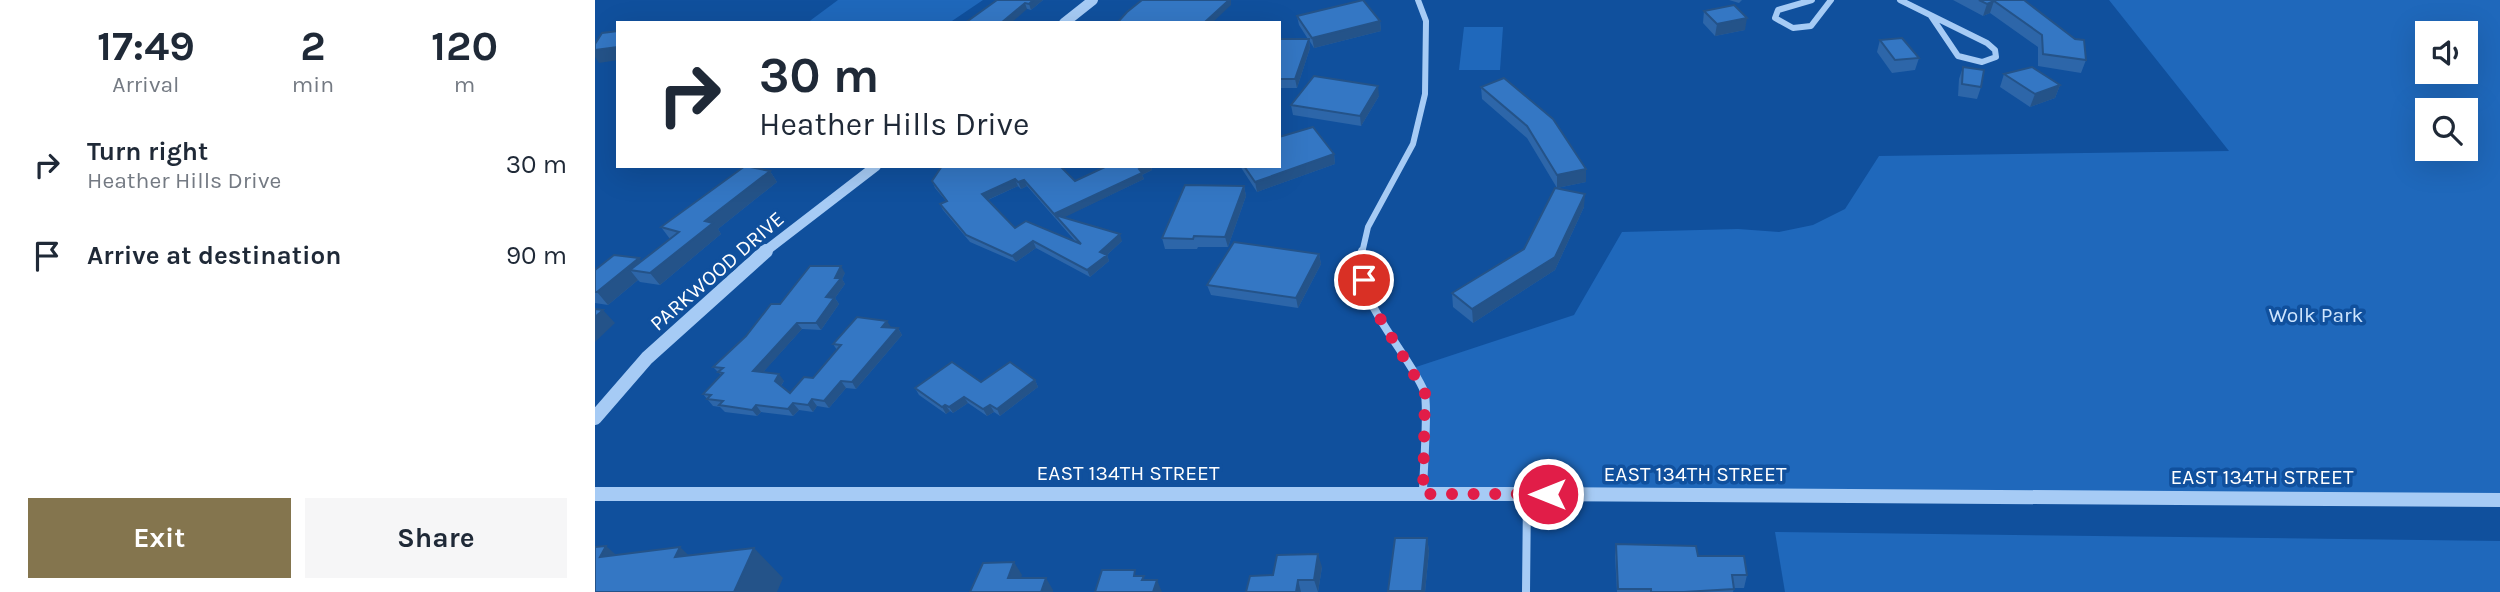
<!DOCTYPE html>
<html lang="en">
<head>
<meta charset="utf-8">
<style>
  body { margin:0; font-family:Karla,sans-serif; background:#f6f6f7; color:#1f2937; height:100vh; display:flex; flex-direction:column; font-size:26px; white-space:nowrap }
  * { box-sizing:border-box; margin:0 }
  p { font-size:23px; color:#747a83 }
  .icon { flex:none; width:38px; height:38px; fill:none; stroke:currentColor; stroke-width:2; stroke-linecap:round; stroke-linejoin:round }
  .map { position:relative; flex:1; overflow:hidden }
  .sheet { display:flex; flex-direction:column; background:#fff; width:595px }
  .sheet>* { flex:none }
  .hud { position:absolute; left:21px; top:21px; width:665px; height:147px; border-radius:0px; box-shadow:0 7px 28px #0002; background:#fff; color:#1f2937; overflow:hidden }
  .controls { position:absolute; left:1820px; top:21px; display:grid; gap:14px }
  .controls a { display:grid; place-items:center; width:63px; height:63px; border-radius:0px; background:#fff; box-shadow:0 7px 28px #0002; font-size:35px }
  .pin { position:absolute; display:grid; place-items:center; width:60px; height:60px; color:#fff; margin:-30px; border:4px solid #fff; border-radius:50%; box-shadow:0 2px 7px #0007 }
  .me { position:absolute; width:77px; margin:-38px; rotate:270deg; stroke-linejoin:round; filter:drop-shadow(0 0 5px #0008) }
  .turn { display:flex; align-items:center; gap:24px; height:147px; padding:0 28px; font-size:32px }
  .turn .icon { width:91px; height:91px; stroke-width:2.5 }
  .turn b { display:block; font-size:49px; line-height:60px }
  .eta { display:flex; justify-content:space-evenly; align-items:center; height:119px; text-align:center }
  .eta b { font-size:42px; font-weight:700; line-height:49px }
  .primary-button { display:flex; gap:14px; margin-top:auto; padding:14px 28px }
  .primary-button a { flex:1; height:80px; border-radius:0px; background:#84754e; color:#fff; font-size:28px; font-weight:700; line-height:80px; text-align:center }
  .primary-button a+a { background:#f6f6f7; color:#1f2937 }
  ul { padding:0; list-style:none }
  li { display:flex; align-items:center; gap:21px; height:91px; padding:0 28px }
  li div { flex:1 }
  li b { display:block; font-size:26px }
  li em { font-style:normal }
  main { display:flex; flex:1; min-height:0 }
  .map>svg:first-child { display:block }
  .green { fill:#1f68bb; fill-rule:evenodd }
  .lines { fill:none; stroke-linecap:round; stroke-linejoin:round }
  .minor-far1 { stroke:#a6cbf5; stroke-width:6 }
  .minor { stroke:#a6cbf5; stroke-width:8 }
  .tertiary-far1 { stroke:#a6cbf5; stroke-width:10 }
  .tertiary { stroke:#a6cbf5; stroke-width:14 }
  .wall { fill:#2d66a9; fill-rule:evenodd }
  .shaded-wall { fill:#245389 }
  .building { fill:#3477c4; stroke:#245389; stroke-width:2 }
  .route { stroke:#e11d48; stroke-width:12; stroke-dasharray:0 21.6 }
  .labels { text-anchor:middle; stroke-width:7; stroke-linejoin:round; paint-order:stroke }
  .street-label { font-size:21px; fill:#fff; stroke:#10509d }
  .park-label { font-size:21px; fill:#cee5fe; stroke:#10509d }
</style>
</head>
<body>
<main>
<section class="sheet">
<div class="eta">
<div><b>17:49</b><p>Arrival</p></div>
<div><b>2</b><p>min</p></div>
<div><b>120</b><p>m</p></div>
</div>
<ul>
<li><svg class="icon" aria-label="right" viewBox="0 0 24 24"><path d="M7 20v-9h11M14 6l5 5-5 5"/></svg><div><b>Turn right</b><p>Heather Hills Drive</p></div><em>30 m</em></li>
<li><svg class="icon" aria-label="arrive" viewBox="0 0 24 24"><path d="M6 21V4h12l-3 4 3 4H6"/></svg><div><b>Arrive at destination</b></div><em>90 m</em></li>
</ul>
<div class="primary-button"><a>Exit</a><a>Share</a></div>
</section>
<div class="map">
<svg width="1905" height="592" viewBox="0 0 1905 592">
  <rect width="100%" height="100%" fill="#10509d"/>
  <g class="green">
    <path d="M243,0H388L354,23H212Z"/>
    <path d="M1514,0H1905V500L828,494L830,393L815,369L979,315L1027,232L1143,229L1184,232L1218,225L1250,209L1284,156L1634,151ZM1832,33H1871V72H1832ZM1832,110H1871V149H1832Z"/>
    <path d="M869,27H908L905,70H864Z"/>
    <path d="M1180,532L1905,541V592H1190Z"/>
  </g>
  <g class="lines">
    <g class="minor-far1">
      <path d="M1217,0L1183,10L1180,18L1198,28L1216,26L1236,0"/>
      <path d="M1305,0L1392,43L1400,50L1401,57L1387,62L1363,56L1336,16"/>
      <path d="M767,253L773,227L818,144L830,94L831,21L823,0"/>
    </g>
    <g class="minor">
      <path d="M767,251C756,298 812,350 829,391C834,403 828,475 828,493"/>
      <path d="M931,592L932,494"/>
    </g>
    <g class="tertiary-far1">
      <path d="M469,23L498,0"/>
      <path d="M168,253L281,166"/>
    </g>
    <g class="tertiary">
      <path d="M0,418L52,358L171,251"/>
      <path d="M0,494H932L1905,500"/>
    </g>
  </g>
  <g class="wall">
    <path d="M402,0H448L436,10Z"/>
    <path d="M1134,0H1147L1144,3Z"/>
    <path d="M1358,0H1429L1491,60L1486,73L1443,66V47L1395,13L1388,16Z"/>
    <path d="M1109,11L1150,30L1120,36L1108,23Z"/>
    <path d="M702,16L785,21L786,31L719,48L714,40L715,48L702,88H684V39H713L704,25Z"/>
    <path d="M1285,40L1324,58L1320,70L1297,73L1282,52Z"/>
    <path d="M1368,67L1386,87L1382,99L1363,96L1364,79Z"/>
    <path d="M1409,74L1465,85L1460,98L1435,107L1405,87Z"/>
    <path d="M886,87L991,169V182L962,188L989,207L960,270L878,323L858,307L857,293L929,249L962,188L932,138L887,99Z"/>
    <path d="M784,96L766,126L698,115L696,105Z"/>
    <path d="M739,154L740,164L662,192L645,166H684Z"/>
    <path d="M347,166L480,181L556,167L557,170L547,175L549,179L469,217L527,241L512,255L514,261L495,277L441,248L421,262L375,242L348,210L345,204L351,201L340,188L337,181ZM423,186L426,189L432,186L481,242L420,228L393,200Z"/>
    <path d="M175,171L182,182L123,229L126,234L65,285L45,282L43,280L13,305L0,303V270L46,261L75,239L66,227Z"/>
    <path d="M649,186L651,196L633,247H603L602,249H570L567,238Z"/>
    <path d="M724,254L726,264L703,308L616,295L612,285Z"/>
    <path d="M250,273L247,279L250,284L240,298L244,304L226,330L207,329L168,372L189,381L186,386L195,393L218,378L242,350L238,344L296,328H303L307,335L261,389L251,388L234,408L222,406L218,412L204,410L198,416L166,412L162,416L130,412L125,407L118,406L108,394L126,375L118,367L185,304Z"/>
    <path d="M440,380L443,387L405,416L399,412L392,416L373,403L358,413L355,411L351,414L324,395L320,388L386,382Z"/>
    <path d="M832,538L834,551L830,592H793V591Z"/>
    <path d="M1021,544L1103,556L1152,575L1149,588H1139L1138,592H1022L1020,556Z"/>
    <path d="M727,567L723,592H651L678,575Z"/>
  </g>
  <g class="shaded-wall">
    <path d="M438,0H448L436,10L434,4Z"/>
    <path d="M634,0H636V5L617,23H610Z"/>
    <path d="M1399,1L1395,13L1388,16L1392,4Z"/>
    <path d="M430,3L432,9L416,23H406Z"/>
    <path d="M1152,18L1150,30L1120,36L1122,24Z"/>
    <path d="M785,21L786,31L719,48L717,38Z"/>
    <path d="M714,39L715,48L702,88L700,79Z"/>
    <path d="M23,47V60L4,63L0,57V50Z"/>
    <path d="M1465,85L1460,98L1435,107L1440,94Z"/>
    <path d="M783,86L784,96L766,126L765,116Z"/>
    <path d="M739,154L740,164L662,192L660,182Z"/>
    <path d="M549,166H557L556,167L557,170L547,175L549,179L464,220L460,215L462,221L459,214Z"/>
    <path d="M991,169V182L962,188V175Z"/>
    <path d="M175,171L182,182L123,229L126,234L65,285L55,273L110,221Z"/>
    <path d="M420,179L423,186L390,201L387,194Z"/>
    <path d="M429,180L432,186L426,189L423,182Z"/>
    <path d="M649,186L651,196L633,247L630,237Z"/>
    <path d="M990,194L989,207L960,270L878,323L877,309Z"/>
    <path d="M525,234L527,241L512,255L514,261L495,277L492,270L505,252Z"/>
    <path d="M438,241L441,248L421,262L417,256Z"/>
    <path d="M724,254L726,264L703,308L701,298Z"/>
    <path d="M44,258L55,272L35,270L43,280L13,305L2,292Z"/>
    <path d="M246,266L250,273L247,279L250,284L240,298L244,304L226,330L221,323L240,278Z"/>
    <path d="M8,310L20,323L0,342V317Z"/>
    <path d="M292,321L296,327H287Z"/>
    <path d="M202,323L207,329L163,378L158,371Z"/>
    <path d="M303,328L307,335L261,389L257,382Z"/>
    <path d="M184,374L189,381L185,387L180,381Z"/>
    <path d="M440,380L443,387L405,416L402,409Z"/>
    <path d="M246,381L251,388L234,408L229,401Z"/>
    <path d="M369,397L373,403L358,413L354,407Z"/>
    <path d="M217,399L222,406L218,412L213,405Z"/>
    <path d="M198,403L204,410L198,416L193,409Z"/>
    <path d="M161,405L166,412L162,416L157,410Z"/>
    <path d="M350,405L355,411L351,414L347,407Z"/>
    <path d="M395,405L399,412L392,416L388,409Z"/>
    <path d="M832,538L834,551L830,592H827Z"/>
    <path d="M11,546L45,576L5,557Z"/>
    <path d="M85,547L117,578L80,557Z"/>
    <path d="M159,548L188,578L182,592H139Z"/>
    <path d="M723,554L727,567L723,592L719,580Z"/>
    <path d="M419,562L427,575L421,591L413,578Z"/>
    <path d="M451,578L458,590V592H446Z"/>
    <path d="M562,580L567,592H558Z"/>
    <path d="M703,580L706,592H701Z"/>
  </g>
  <g class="building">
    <path d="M402,0H438L434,4L430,3L406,23H370Z"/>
    <path d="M547,0H634L610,22V23H522L532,12Z"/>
    <path d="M768,0L785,21L717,38L702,16Z"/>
    <path d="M1384,0H1429L1480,39L1489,40L1491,60L1448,54L1447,35L1399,1L1392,4Z"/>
    <path d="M1139,5L1152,18L1122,24L1109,11Z"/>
    <path d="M23,31V47L0,50V44L7,33Z"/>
    <path d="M1307,38L1324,58L1300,60L1285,40Z"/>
    <path d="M684,39H714L700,79H684Z"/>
    <path d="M1368,67L1389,70L1386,87L1367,84Z"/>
    <path d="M1437,67L1465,85L1440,94L1409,74Z"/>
    <path d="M719,76L783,86L765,116L696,105Z"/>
    <path d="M909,78L958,119L991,169L962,175L932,126L886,87Z"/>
    <path d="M718,127L739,154L660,182L649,166H684V137Z"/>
    <path d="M150,166L175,171L110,221L118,223L55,273L35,270L84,232L66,227Z"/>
    <path d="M347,166H465L480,181L512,166H549L544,169L547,173L459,214L429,180L423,182L420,179L387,194L420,228L431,221L486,244L460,215L525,234L505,252L512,255L492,270L438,241L417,256L371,235L345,204L352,201L337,181Z"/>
    <path d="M590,185L649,186L630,237L599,236L598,239L567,238Z"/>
    <path d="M960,188L990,194L960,257L877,309L857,293L929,249Z"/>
    <path d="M639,242L724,254L701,298L612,285Z"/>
    <path d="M19,255L44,258L2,292H0V270Z"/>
    <path d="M215,266H246L240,278H246L231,297L239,298L221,323H202L158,371L184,374L180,381L195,393L209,377L218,378L246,345L238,344L262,317L292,321L287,327L303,328L257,382L246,381L229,401L217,399L213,405L198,403L193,409L161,405L157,410L124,405L128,401L112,399L116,395L108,394L128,373L123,372L128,368L118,367L151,336L176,304H185Z"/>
    <path d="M0,309L8,310L0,317Z"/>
    <path d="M357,362L386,382L415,362L440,380L402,409L395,405L388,409L369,397L354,407L350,405L347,407L320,388Z"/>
    <path d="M800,538H832L827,591H793Z"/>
    <path d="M1021,544L1101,546L1103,556H1149L1152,575H1137L1139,589L1089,592H1056V589H1023Z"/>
    <path d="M11,546L5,557L85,547L80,557L159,548L139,592H0V547Z"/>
    <path d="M723,554L719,580H703L701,592H651L655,576L678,575L682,555Z"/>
    <path d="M419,562L413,578H451L446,592H375L388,563Z"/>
    <path d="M507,570H540L539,576H549L547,580H562L558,592H500Z"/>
  </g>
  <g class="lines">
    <path class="route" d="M769,280L774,300L830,393L828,494H953"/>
  </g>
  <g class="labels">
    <g class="street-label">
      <text transform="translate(122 271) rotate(-41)" y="7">PARKWOOD DRIVE</text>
      <text x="533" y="480">EAST 134TH STREET</text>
      <text x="1100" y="481">EAST 134TH STREET</text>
      <text x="1667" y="484">EAST 134TH STREET</text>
    </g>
    <g class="park-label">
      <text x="1721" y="322">Wolk Park</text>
    </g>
  </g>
</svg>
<div class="controls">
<a><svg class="icon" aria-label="sound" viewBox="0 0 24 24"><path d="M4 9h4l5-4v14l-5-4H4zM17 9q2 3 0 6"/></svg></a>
<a><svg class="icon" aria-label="search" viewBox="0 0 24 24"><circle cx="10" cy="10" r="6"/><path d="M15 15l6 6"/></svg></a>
</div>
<div class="pin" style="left:769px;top:280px;background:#d93025"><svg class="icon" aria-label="arrive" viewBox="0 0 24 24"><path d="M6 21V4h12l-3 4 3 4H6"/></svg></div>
<svg class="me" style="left:953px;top:494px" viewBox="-20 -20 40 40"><circle r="17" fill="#e11d48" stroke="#fff" stroke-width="3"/><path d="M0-11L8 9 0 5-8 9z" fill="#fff"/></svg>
<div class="hud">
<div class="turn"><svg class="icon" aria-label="right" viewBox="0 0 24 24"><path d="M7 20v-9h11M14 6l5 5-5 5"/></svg><div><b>30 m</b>Heather Hills Drive</div></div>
</div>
</div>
</main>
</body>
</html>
